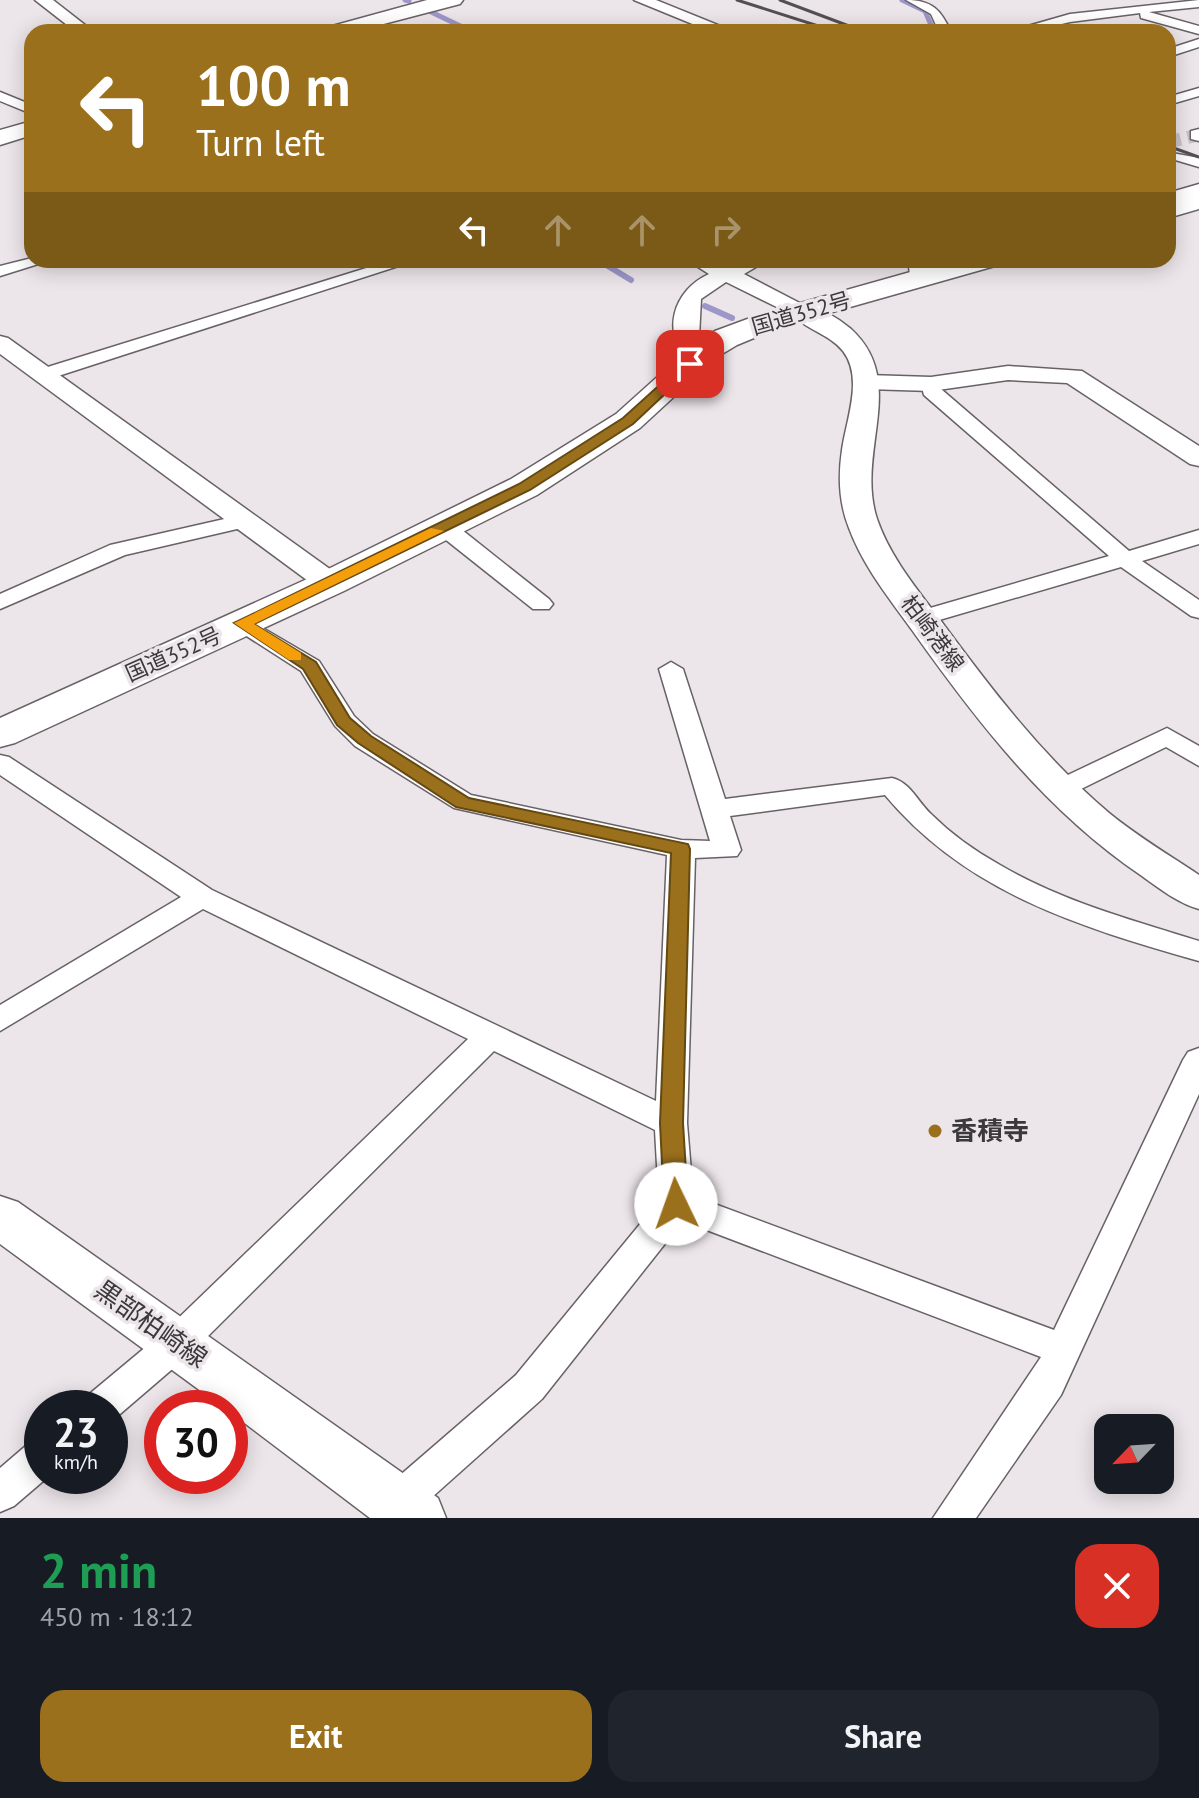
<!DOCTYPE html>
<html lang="en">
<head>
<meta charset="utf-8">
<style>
  body { margin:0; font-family:"PT Sans","Noto Sans JP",sans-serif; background:#20242c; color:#f1f3f6; height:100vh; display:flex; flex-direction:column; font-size:30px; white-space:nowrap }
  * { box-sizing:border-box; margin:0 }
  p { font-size:26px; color:#9ea1a6 }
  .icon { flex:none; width:44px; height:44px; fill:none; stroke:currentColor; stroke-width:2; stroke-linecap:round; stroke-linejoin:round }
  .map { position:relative; height:1518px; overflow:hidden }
  .side { display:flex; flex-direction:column; background:#171b24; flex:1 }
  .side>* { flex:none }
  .top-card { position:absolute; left:24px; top:24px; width:1152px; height:244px; border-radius:24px; box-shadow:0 4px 20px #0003; background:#9a701d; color:#fff; overflow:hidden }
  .needle { width:52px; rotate:245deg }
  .controls { position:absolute; left:1094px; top:1414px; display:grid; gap:16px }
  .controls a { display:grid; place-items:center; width:80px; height:80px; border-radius:16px; background:#171b24; box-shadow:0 4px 20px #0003; font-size:40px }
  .speed { position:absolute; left:24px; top:1390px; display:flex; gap:16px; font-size:40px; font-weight:700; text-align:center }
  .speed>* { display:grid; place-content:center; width:104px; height:104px; border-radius:50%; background:#171b24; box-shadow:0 4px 20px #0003; line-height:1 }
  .speed small { font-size:20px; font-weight:400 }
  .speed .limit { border:12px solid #d22; background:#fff; color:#111 }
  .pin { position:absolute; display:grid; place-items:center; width:68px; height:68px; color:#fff; margin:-34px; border-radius:16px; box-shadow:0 4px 12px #0006 }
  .me { position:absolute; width:88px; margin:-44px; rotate:357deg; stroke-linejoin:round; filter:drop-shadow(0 0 6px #0008) }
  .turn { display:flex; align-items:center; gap:28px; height:168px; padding:0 40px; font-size:36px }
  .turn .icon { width:104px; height:104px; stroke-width:2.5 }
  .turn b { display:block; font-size:56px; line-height:68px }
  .lanes { display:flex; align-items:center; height:76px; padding:0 40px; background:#0003; justify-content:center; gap:40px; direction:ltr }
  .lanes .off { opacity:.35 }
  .round { display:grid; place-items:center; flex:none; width:84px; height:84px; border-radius:24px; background:#20242c }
  .headline { display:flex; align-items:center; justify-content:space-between; height:136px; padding:0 40px }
  h1 { font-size:48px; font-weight:800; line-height:60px; color:#1e9e55 }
  .button { display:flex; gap:16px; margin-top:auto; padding:16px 40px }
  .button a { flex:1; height:92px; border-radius:24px; background:#9a701d; color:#fff; font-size:32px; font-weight:800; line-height:92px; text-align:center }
  .button a+a { background:#20242c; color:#f1f3f6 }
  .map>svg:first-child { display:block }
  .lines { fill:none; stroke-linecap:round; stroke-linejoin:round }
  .stream-far1 { stroke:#9c97c8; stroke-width:5 }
  .stream { stroke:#9c97c8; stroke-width:6 }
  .minor-tunnel { stroke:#c9c3c7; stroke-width:13; stroke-dasharray:13 7; stroke-linecap:butt }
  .minor-casing { stroke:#686267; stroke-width:3 }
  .tertiary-casing { stroke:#686267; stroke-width:3 }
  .secondary-casing { stroke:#686267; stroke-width:3 }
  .primary-casing { stroke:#686267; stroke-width:3 }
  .trunk-casing { stroke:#686267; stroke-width:3 }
  .minor { fill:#fff; fill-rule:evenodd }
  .tertiary { fill:#fff; fill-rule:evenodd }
  .secondary { fill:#fff; fill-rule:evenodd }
  .primary { fill:#fff; fill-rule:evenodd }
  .trunk { fill:#fff; fill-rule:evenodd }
  .rail { stroke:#535053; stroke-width:3 }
  .route { fill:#9a701d; stroke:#644913; stroke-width:2 }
  .slow { fill:#f59e0b }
  .poi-dot { fill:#9a701d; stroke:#ece5ea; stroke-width:3 }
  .labels { text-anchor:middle; stroke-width:7; stroke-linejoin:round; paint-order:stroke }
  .street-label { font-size:22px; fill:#3b393b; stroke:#ece5ea }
  .near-poi-label { font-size:26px; font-weight:bold; fill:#3b393b; stroke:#ece5ea; text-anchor:start }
  .near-street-label { font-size:26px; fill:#3b393b; stroke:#ece5ea }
</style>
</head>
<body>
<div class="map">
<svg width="1199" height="1518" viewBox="0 0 1199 1518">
  <rect width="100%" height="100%" fill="#ece5ea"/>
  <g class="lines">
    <g class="stream-far1">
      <path d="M405,0L409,1"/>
      <path d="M902,0L925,11L934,32"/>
      <path d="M429,11L473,32"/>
    </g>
    <g class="stream">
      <path d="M598,260L631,280"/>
      <path d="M915,263L916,260"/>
      <path d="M705,306L732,318"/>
    </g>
    <path class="minor-tunnel" d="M1168,142L1198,135"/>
    <defs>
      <g id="minor">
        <path d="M906,0C932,0 941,10 951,32H939L931,14Z"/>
        <path d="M1199,0V7L1149,12L1199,26V34L1141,18L1140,13L1070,22L1028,32H1007L1070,14Z"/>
        <path d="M1199,39V47L1168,57V49Z"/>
        <path d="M1199,88V96L1168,105V97Z"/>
        <path d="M0,92L32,105V114L0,101Z"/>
        <path d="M1172,153L1199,158V167L1172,159Z"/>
        <path d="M1199,184V194L1168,203V193Z"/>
        <path d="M32,258L51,260L0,276V266Z"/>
        <path d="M392,260H417L52,378H38L36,374L38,370Z"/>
        <path d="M924,260H951L925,270L923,283H911L909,267Z"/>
        <path d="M931,378L938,380L941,389L1129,551L1199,530V544L1142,561L1199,600V618L1191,616L1121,567L929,623H913L909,618L913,613L1109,556L924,395L921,384Z"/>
        <path d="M242,515L253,521L250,526L125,555L0,609V594L110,545Z"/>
        <path d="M444,520L452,522L549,599L553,604L549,609H533L436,532L433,527L436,522Z"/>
        <path d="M242,616L319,661L354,716L373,734L471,795L681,840L710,841L659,669L671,662L683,669L725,799L892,778C910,782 918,802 931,814C951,834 975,851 1000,865C1061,901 1132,920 1199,941V961C1080,927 967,893 885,795L730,816L741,850L737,856L695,858L687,1123L693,1196L1054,1330L1183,1060L1188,1052L1199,1048V1094L1061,1395L976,1518H933L1041,1357L683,1221L542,1399L411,1516H383L377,1503L383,1490L516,1375L659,1201L655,1130L494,1051L191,1353L113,1420L110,1421V1408H81L87,1396L165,1331L468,1039L203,909L0,1031V1005L181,897L0,775V755L9,757L212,890L656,1101L667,855L454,808L355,746L335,726L301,671L234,628L230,623L234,618Z"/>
        <path d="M1167,728L1199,746V766L1166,747L1069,795H1051L1047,789L1051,783Z"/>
        <path d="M42,1439V1476H49L14,1506L0,1512V1468L28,1444Z"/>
      </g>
      <g id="tertiary">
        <path d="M35,0H53L94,32H76Z"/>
        <path d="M634,0H656L735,32H712Z"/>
        <path d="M1199,129V141L1191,139V131Z"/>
        <path d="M687,260H715L727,265L739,260H768L744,274L815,311L803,318L795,316L726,282L701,299L699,337L711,357L708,362H690C660,334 673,290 709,274Z"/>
        <path d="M0,336L8,338L341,577L345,583L341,589H319L0,354Z"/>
        <path d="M1008,366L1082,371L1199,446V466L1190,464L1067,383L1008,380L931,391L867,389L855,382L867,375L931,377Z"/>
      </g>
      <g id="secondary">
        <path d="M803,303C819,307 838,318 851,329C909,382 855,452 877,519C890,557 917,589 941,621C991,689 1044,758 1109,813C1137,836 1169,855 1199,875V909C1178,903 1160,889 1142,876C1047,812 978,723 912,630C889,598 863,566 849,528C839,503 838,477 842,450C846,420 864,378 843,351C829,333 802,329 790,311Z"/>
        <path d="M0,1196L18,1202L438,1498L446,1518H370L230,1412V1408H224L0,1244Z"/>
      </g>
      <g id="primary">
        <path d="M427,0H463L460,4L353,32H322L325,28Z"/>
        <path d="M32,121V135L0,145V130Z"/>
      </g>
      <g id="trunk">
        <path d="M1199,193V209L1168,218V202Z"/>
        <path d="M953,260H999L995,266L783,326L737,345L717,357L640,428L537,495L344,591L15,743L0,747V718L316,575L511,479L616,414L695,343L715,331L761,314Z"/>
      </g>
    </defs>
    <use href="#minor" class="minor-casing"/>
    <use href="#tertiary" class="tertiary-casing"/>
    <use href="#secondary" class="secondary-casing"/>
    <use href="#primary" class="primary-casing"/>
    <use href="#trunk" class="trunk-casing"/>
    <use href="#minor" class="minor"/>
    <use href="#tertiary" class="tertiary"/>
    <use href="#secondary" class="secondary"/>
    <use href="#primary" class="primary"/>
    <use href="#trunk" class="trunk"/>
    <g class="rail">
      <path d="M737,0L837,32"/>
      <path d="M780,0L865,32"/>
      <path d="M1168,146L1199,157"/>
    </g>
  </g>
  <path class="route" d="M686,361L697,364L633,424L530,490L254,624L316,662L350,718L371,736L469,798L688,844L690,849L683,1123L688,1204L684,1211L676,1214L668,1211L664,1204L660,1123L671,853L456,807L358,743L337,725L303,669L234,623L519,484L623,418Z"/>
  <path class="slow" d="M431,528L444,531L254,624L301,653V660H289L234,623Z"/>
  <circle class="poi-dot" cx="935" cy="1131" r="8"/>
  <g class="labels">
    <g class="street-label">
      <text transform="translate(801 313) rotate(-16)" y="8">国道352号</text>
      <text transform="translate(933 633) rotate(53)" y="8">柏崎港線</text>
      <text transform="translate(173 654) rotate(-24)" y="8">国道352号</text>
    </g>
    <g class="near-poi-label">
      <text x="951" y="1140">香積寺</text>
    </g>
    <g class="near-street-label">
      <text transform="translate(151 1324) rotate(35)" y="9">黒部柏崎線</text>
    </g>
  </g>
</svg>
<div class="controls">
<a><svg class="needle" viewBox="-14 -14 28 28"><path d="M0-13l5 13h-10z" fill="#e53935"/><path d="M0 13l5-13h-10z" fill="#9ea1a6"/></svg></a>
</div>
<div class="speed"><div>23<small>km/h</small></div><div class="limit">30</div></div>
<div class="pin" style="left:690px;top:364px;background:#d93025"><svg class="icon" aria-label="arrive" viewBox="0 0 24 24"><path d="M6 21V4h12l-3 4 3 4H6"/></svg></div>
<svg class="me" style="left:676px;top:1204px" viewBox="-20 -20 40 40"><circle r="19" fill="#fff"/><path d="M0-13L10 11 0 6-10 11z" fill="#9a701d"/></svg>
<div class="top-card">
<div class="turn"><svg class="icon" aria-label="left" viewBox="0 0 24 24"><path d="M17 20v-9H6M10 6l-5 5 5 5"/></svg><div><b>100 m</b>Turn left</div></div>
<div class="lanes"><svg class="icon" aria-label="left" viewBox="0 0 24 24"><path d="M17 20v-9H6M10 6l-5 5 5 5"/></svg><svg class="icon off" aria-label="ahead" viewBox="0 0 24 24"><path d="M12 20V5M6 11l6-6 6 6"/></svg><svg class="icon off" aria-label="ahead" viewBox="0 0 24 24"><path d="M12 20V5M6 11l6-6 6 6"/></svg><svg class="icon off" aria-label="right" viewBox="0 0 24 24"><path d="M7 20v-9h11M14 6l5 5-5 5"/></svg></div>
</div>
</div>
<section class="side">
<div class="headline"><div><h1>2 min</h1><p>450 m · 18:12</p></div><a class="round" style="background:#d93025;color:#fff"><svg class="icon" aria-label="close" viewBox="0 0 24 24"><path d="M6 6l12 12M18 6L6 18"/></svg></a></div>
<div class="button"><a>Exit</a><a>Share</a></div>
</section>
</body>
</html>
